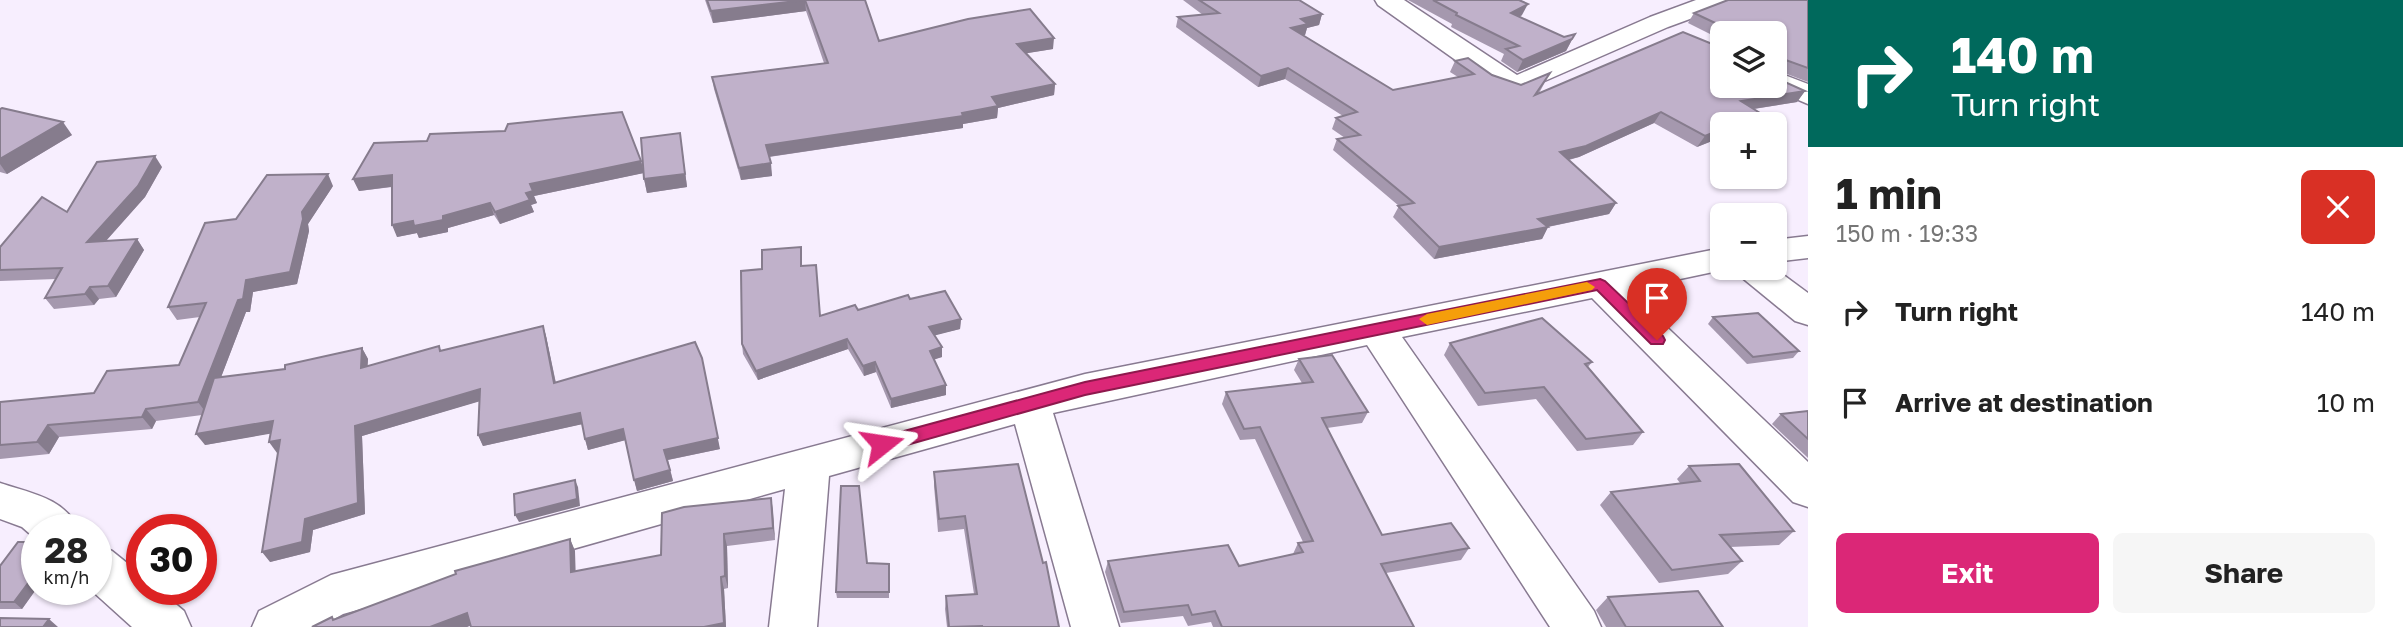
<!DOCTYPE html>
<html lang="en">
<head>
<meta charset="utf-8">
<style>
  body { margin:0; font-family:"Golos Text",sans-serif; background:#f6f6f6; color:#222; height:100vh; display:flex; flex-direction:column; font-size:26px; white-space:nowrap }
  * { box-sizing:border-box; margin:0 }
  p { font-size:23px; color:#767676 }
  .icon { flex:none; width:38px; height:38px; fill:none; stroke:currentColor; stroke-width:2; stroke-linecap:round; stroke-linejoin:round }
  .map { position:relative; flex:1; overflow:hidden }
  .details { display:flex; flex-direction:column; background:#fff; width:595px }
  .details>* { flex:none }
  .guide { background:#00695c; color:#fff; overflow:hidden }
  .buttons { position:absolute; left:1710px; top:21px; display:grid; gap:14px }
  .buttons a { display:grid; place-items:center; width:77px; height:77px; border-radius:10px; background:#fff; box-shadow:0 2px 5px #0004; font-size:35px }
  .speed { position:absolute; left:21px; top:514px; display:flex; gap:14px; font-size:35px; font-weight:700; text-align:center }
  .speed>* { display:grid; place-content:center; width:91px; height:91px; border-radius:50%; background:#fff; box-shadow:0 2px 5px #0004; line-height:1 }
  .speed small { font-size:18px; font-weight:400 }
  .speed .limit { border:10px solid #d22; background:#fff; color:#111 }
  .pin { position:absolute; display:grid; place-items:center; width:60px; height:60px; color:#fff; margin:-72px -30px; border-radius:50% 50% 50% 0; rotate:-45deg; box-shadow:0 0 7px #0007 }
  .pin .icon { rotate:45deg }
  .me { position:absolute; width:77px; margin:-38px; rotate:75deg; stroke-linejoin:round; filter:drop-shadow(0 0 5px #0008) }
  .turn { display:flex; align-items:center; gap:24px; height:147px; padding:0 28px; font-size:32px }
  .turn .icon { width:91px; height:91px; stroke-width:2.5 }
  .turn b { display:block; font-size:49px; line-height:60px }
  .round { display:grid; place-items:center; flex:none; width:74px; height:74px; border-radius:10px; background:#f6f6f6 }
  .head { display:flex; align-items:center; justify-content:space-between; height:119px; padding:0 28px }
  h1 { font-size:42px; font-weight:700; line-height:52px }
  .primary-button { display:flex; gap:14px; margin-top:auto; padding:14px 28px }
  .primary-button a { flex:1; height:80px; border-radius:10px; background:#db2777; color:#fff; font-size:28px; font-weight:700; line-height:80px; text-align:center }
  .primary-button a+a { background:#f6f6f6; color:#222 }
  ul { padding:0; list-style:none }
  li { display:flex; align-items:center; gap:21px; height:91px; padding:0 28px }
  li div { flex:1 }
  li b { display:block; font-size:26px }
  li em { font-style:normal }
  main { display:flex; flex:1; min-height:0 }
  .map>svg:first-child { display:block }
  .lines { fill:none; stroke-linecap:round; stroke-linejoin:round }
  .minor-casing { stroke:#887a91; stroke-width:3 }
  .minor { fill:#fff; fill-rule:evenodd }
  .wall { fill:#a598ae }
  .shaded-wall { fill:#867c8d }
  .building { fill:#c0b1ca; stroke:#867c8d; stroke-width:2 }
  .route { fill:#db2777; stroke:#8e194d; stroke-width:2 }
  .slow { fill:#f59e0b }
</style>
</head>
<body>
<main>
<div class="map">
<svg width="1808" height="627" viewBox="0 0 1808 627">
  <rect width="100%" height="100%" fill="#f7eefe"/>
  <g class="lines">
    <defs>
      <g id="minor">
        <path d="M1375,0H1404L1517,75L1650,17L1696,0H1731L1728,5L1668,27L1517,93L1488,83L1378,5Z"/>
        <path d="M1774,71L1808,84V104L1766,86H1774Z"/>
        <path d="M1808,236V258L1774,262V240Z"/>
        <path d="M1722,248V268H1732L1628,290L1808,462V507L1793,502L1592,298L1402,337L1594,611L1601,627H1550L1367,345L1053,413L1119,627H1071L1015,424L829,476L817,627H769L785,489L343,614L320,627H252L259,611L331,575L1085,374Z"/>
        <path d="M1735,268H1774L1808,293V325L1795,321L1740,276Z"/>
        <path d="M0,483C30,493 65,498 79,530H37V540L22,527L0,519Z"/>
        <path d="M96,545L112,551L142,575V590H159L184,611L191,627H132L91,590H96Z"/>
      </g>
    </defs>
    <use href="#minor" class="minor-casing"/>
    <use href="#minor" class="minor"/>
  </g>
  <g class="wall">
    <path d="M705,0H865L879,41L1053,49L1027,53L1055,84L1054,95L998,108L997,118L963,124V128L769,157L772,176L741,180L714,89L712,77L824,63L806,11L713,23Z"/>
    <path d="M1183,0H1299L1322,14L1319,25L1307,28L1305,35H1303L1393,90L1458,77L1450,72L1455,61L1521,85L1550,73L1538,95L1722,86L1774,33H1722V40L1688,23L1694,13L1808,0V82L1779,71L1775,78L1805,91L1797,102L1754,109L1753,124H1722V137L1697,147L1654,123L1579,157L1569,160L1616,203L1609,214L1548,227L1542,239L1434,259L1393,217L1399,206L1333,150L1337,139L1345,138L1332,129L1336,118L1343,116L1285,79L1258,87L1176,27L1178,17L1203,15Z"/>
    <path d="M1408,0H1519L1522,15L1520,17L1564,37L1575,34L1566,51L1517,72L1501,61L1504,54L1451,27L1452,24Z"/>
    <path d="M0,109L72,135L7,174L0,172Z"/>
    <path d="M427,141L641,161L643,167L682,146L687,187L647,193L643,173L534,196L537,203L531,205L534,212L500,224L494,215L448,228V232L419,238L417,233L397,237L392,187L359,191L353,179Z"/>
    <path d="M162,167L145,197L106,241L137,239L144,250L116,297L99,299L94,305L54,309L45,298L56,279L0,281V247L67,212Z"/>
    <path d="M333,186L308,224L309,231L297,284L253,292L250,312H246L221,377L285,369L362,348L368,359L367,366L441,351L543,326L546,336L556,383L720,449L668,460L673,481L637,491L625,440L588,450L585,439L582,424L483,446L478,435L479,401L362,436L365,514L313,530L310,552L270,562L278,453L271,433L205,445L202,415L156,421L152,429L59,437L49,454L0,459V402L94,393L179,365L200,317L177,320L168,307L236,219Z"/>
    <path d="M802,266L820,316L858,310L910,299L961,319L960,329L934,335L942,347V357L934,359L946,385V395L891,408L876,372L864,376L848,349L758,380L743,354L742,344Z"/>
    <path d="M1713,317L1799,351L1793,358L1747,364L1708,324Z"/>
    <path d="M1450,343L1592,362L1588,367L1643,432L1633,445L1577,451L1536,399L1478,406L1444,355Z"/>
    <path d="M1299,359L1368,412L1362,423L1327,428L1382,535L1469,548L1461,560L1386,573L1413,627H1213L1211,622L1188,626L1183,616L1121,623L1105,572L1108,561L1239,566L1293,554L1298,543L1303,542L1255,439L1240,440L1222,404L1226,392L1302,383L1294,370Z"/>
    <path d="M1808,411V458L1772,424L1781,414Z"/>
    <path d="M1689,466L1794,531L1779,545L1730,547L1742,561L1728,574L1659,583L1600,505L1611,492L1680,483L1677,479Z"/>
    <path d="M934,472L1059,627H947L945,609L946,596L974,594L964,529L938,532L934,486Z"/>
    <path d="M771,498L775,540L727,546L728,588L724,589L726,627H471V625L467,627H312L332,617L334,619L570,539L575,551V572L661,555Z"/>
    <path d="M37,542V588L22,609H0V566Z"/>
    <path d="M867,563L889,564V598H837L836,592Z"/>
    <path d="M1608,597L1723,627H1606L1596,610Z"/>
  </g>
  <g class="shaded-wall">
    <path d="M805,0L806,11L713,23L711,11Z"/>
    <path d="M1528,4L1522,15L1505,24L1511,13Z"/>
    <path d="M1322,14L1319,25L1307,28L1305,35L1288,39L1291,28L1301,19Z"/>
    <path d="M1575,34L1566,51L1517,72L1523,60Z"/>
    <path d="M1054,38L1053,49L1016,55L1017,44Z"/>
    <path d="M1288,68L1285,79L1258,87L1261,76Z"/>
    <path d="M1055,84L1054,95L998,108L997,118L963,124V128L767,157L766,145L962,113L992,97Z"/>
    <path d="M1805,91L1797,102L1733,112L1741,101Z"/>
    <path d="M1661,112L1654,123L1579,157L1554,163L1560,152Z"/>
    <path d="M1760,113L1753,124H1733Z"/>
    <path d="M63,122L72,135L7,174L0,164V159Z"/>
    <path d="M1722,129V137L1697,147L1705,136Z"/>
    <path d="M680,133L687,187L647,193L644,179Z"/>
    <path d="M155,156L162,167L145,197L95,253L87,242Z"/>
    <path d="M641,161L644,173L534,196L537,203L531,205L534,212L500,224L495,212L526,193L530,184Z"/>
    <path d="M771,163L772,176L741,180L739,168Z"/>
    <path d="M328,174L333,186L308,224L309,231L297,284L253,292L250,312H246L207,414L198,402L246,280L302,212Z"/>
    <path d="M392,175L397,186L359,191L353,179Z"/>
    <path d="M490,203L494,215L448,228V232L419,238L417,233L397,237L392,225L443,216Z"/>
    <path d="M1616,203L1609,214L1532,230L1538,219Z"/>
    <path d="M1548,227L1542,239L1434,259L1439,247Z"/>
    <path d="M137,239L144,250L116,297L108,286Z"/>
    <path d="M90,287L99,299L94,305L85,294Z"/>
    <path d="M961,319L960,329L929,337V327Z"/>
    <path d="M543,326L546,336L558,394L554,383Z"/>
    <path d="M847,339L848,349L758,380L756,371Z"/>
    <path d="M942,347V357L930,361V351Z"/>
    <path d="M362,348L368,359L367,379L361,368Z"/>
    <path d="M875,362L876,372L864,376L863,366Z"/>
    <path d="M704,369L720,449L667,460L664,450Z"/>
    <path d="M946,385V395L891,408V399Z"/>
    <path d="M480,389L484,400L362,436L365,514L313,530L310,552L270,562L262,552L355,426Z"/>
    <path d="M146,409L156,421L152,429L142,417Z"/>
    <path d="M580,413L583,424L483,446L478,435Z"/>
    <path d="M273,421L280,432L205,445L196,434Z"/>
    <path d="M48,425L59,437L49,454L37,442Z"/>
    <path d="M623,429L626,440L588,450L585,439Z"/>
    <path d="M280,440L287,451L277,453L269,442Z"/>
    <path d="M670,470L673,481L637,491L634,480Z"/>
    <path d="M575,480L578,487L580,506L519,522L515,515Z"/>
    <path d="M771,498L773,510L775,540L773,528Z"/>
    <path d="M724,534L727,546L728,588L725,576Z"/>
    <path d="M570,539L575,551L576,584L571,572Z"/>
    <path d="M37,571V588L22,609L14,602Z"/>
    <path d="M721,577L724,589L726,627H704Z"/>
    <path d="M467,613L474,624L467,627H430Z"/>
    <path d="M49,619L58,627H43Z"/>
  </g>
  <g class="building">
    <path d="M707,0H805L711,11Z"/>
    <path d="M805,0H865L879,41L968,19L1030,9L1054,38L1017,44L1055,84L992,97L998,106L962,113L963,116L766,145L771,163L739,168L712,77L828,63Z"/>
    <path d="M1199,0H1299L1322,14L1301,19L1308,24L1291,28L1393,90L1474,74L1455,61L1468,58L1492,75L1521,85L1550,73L1535,95L1683,32L1722,48V86H1774V77L1805,91L1741,101L1760,113L1733,124H1722V129L1705,136L1661,112L1586,146L1560,152L1616,203L1538,219L1548,227L1439,247L1398,206L1414,203L1337,139L1360,135L1336,118L1357,112L1288,68L1261,76L1178,17L1219,13Z"/>
    <path d="M1433,0H1519L1528,4L1511,13L1564,37L1575,34L1572,39L1523,60L1506,49L1519,46L1456,15L1457,13Z"/>
    <path d="M1728,0H1808V68L1780,58L1779,73L1774,74V33H1730V30L1694,13Z"/>
    <path d="M2,108L63,122L0,159V109Z"/>
    <path d="M622,112L641,161L530,184L533,191L526,193L530,200L495,212L490,203L443,216V220L414,226L413,221L392,225V175L353,179L374,143L427,141L430,134L505,131L508,124Z"/>
    <path d="M680,133L685,174L644,179L641,138Z"/>
    <path d="M155,156L138,186L87,242L137,239L108,286L90,287L85,294L45,298L62,268L0,270V247L42,197L67,212L97,162Z"/>
    <path d="M328,174L302,212L303,219L290,272L246,280L243,299L238,300L198,402L146,409L142,417L48,425L37,442L0,445V402L94,393L107,371L179,365L206,303L168,307L205,223L236,219L267,175Z"/>
    <path d="M801,247V266L816,265L820,316L855,305L858,310L908,295L910,299L945,291L961,319L929,327L942,347L930,351L946,385L891,399L875,362L863,366L847,339L756,371L742,344L741,271L762,269V250Z"/>
    <path d="M1758,313L1799,351L1753,357L1713,317Z"/>
    <path d="M1542,318L1592,362L1585,364L1643,432L1586,439L1544,387L1485,393L1450,343Z"/>
    <path d="M543,326L554,383L695,342L702,358L718,438L664,450L670,470L634,480L623,429L585,439L580,413L478,435L480,389L355,426L358,503L305,519L302,542L262,552L280,440L269,442L273,421L196,434L214,378L285,369V365L362,348L361,368L439,346L440,351Z"/>
    <path d="M1332,355L1368,412L1322,418L1382,535L1451,523L1469,548L1381,564L1414,627H1222L1215,611L1192,615L1188,605L1124,612L1108,561L1228,545L1239,566L1303,552L1298,543L1313,541L1260,427L1244,429L1226,392L1313,382L1299,359Z"/>
    <path d="M1808,411V439L1781,414Z"/>
    <path d="M1018,464L1043,563L1046,562L1059,627H982V626L949,627L946,596L977,594L965,516L939,519L934,472Z"/>
    <path d="M1739,464L1794,531L1720,535L1742,561L1672,570L1611,492L1700,481L1689,466Z"/>
    <path d="M575,480L577,499L515,515L514,494Z"/>
    <path d="M841,486H859L867,563L889,564V592H836Z"/>
    <path d="M771,498L773,528L724,534L725,576L721,577L724,623L704,627H471L467,613L430,627H312L332,617L333,620L456,574L455,571L570,539L571,572L661,555L662,513L684,507Z"/>
    <path d="M18,542H37V571L14,602H0V566Z"/>
    <path d="M1698,591L1723,627H1626L1608,597Z"/>
    <path d="M0,618L49,619L43,627H0Z"/>
  </g>
  <path class="route" d="M1600,279L1605,281L1663,336L1665,340L1663,344H1651L1597,290L1085,395L882,452L876,450L873,444L876,439L882,437L1085,382Z"/>
  <path class="slow" d="M1587,282L1595,287L1592,290L1427,325L1419,319L1427,314Z"/>
</svg>
<div class="buttons">
<a><svg class="icon" aria-label="layers" viewBox="0 0 24 24"><path d="M12 4l9 5-9 5-9-5zM3 14l9 5 9-5"/></svg></a>
<a>+</a>
<a>−</a>
</div>
<div class="speed"><div>28<small>km/h</small></div><div class="limit">30</div></div>
<div class="pin" style="left:1657px;top:340px;background:#d93025"><svg class="icon" aria-label="arrive" viewBox="0 0 24 24"><path d="M6 21V4h12l-3 4 3 4H6"/></svg></div>
<svg class="me" style="left:882px;top:444px" viewBox="-20 -20 40 40"><path d="M0-17L14 15 0 8-14 15z" fill="#db2777" stroke="#fff" stroke-width="4"/></svg>
</div>
<section class="details">
<div class="guide">
<div class="turn"><svg class="icon" aria-label="right" viewBox="0 0 24 24"><path d="M7 20v-9h11M14 6l5 5-5 5"/></svg><div><b>140 m</b>Turn right</div></div>
</div>
<div class="head"><div><h1>1 min</h1><p>150 m · 19:33</p></div><a class="round" style="background:#d93025;color:#fff"><svg class="icon" aria-label="close" viewBox="0 0 24 24"><path d="M6 6l12 12M18 6L6 18"/></svg></a></div>
<ul>
<li><svg class="icon" aria-label="right" viewBox="0 0 24 24"><path d="M7 20v-9h11M14 6l5 5-5 5"/></svg><div><b>Turn right</b></div><em>140 m</em></li>
<li><svg class="icon" aria-label="arrive" viewBox="0 0 24 24"><path d="M6 21V4h12l-3 4 3 4H6"/></svg><div><b>Arrive at destination</b></div><em>10 m</em></li>
</ul>
<div class="primary-button"><a>Exit</a><a>Share</a></div>
</section>
</main>
</body>
</html>
